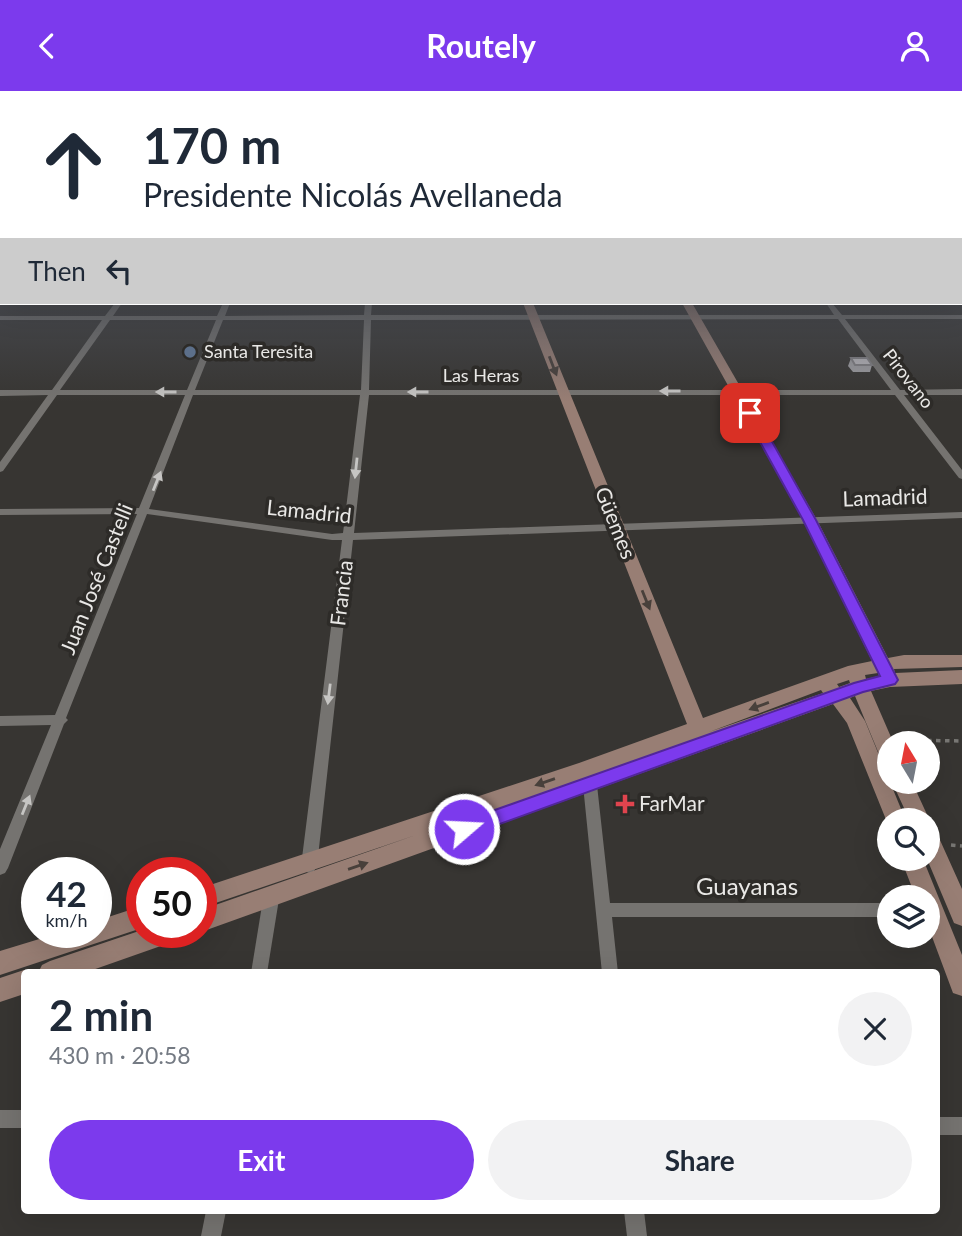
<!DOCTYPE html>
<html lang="en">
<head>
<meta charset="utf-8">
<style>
  body { margin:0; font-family:Lato,sans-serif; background:#f2f2f3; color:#1f2937; height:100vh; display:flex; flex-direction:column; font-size:26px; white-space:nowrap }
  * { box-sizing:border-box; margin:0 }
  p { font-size:23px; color:#747a83 }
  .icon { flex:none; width:38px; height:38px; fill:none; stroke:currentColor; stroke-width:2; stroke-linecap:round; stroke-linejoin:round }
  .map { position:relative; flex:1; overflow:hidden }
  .side { position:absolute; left:21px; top:878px; width:919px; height:245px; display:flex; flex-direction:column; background:#fff; border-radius:7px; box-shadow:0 7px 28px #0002 }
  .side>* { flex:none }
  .hud { position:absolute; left:0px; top:0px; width:962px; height:214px; box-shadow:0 7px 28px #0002; background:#fff; color:#1f2937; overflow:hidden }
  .needle { width:46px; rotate:350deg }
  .tools { position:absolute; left:877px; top:640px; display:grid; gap:14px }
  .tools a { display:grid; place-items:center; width:63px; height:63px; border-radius:50%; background:#fff; box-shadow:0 7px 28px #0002; font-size:35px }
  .speed { position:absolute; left:21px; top:766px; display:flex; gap:14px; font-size:35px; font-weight:700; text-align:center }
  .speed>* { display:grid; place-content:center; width:91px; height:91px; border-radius:50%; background:#fff; box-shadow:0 7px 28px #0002; line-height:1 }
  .speed small { font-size:18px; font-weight:400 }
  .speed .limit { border:10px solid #d22; background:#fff; color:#111 }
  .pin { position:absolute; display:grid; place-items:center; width:60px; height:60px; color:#fff; margin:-30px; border-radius:14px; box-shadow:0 4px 10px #0006 }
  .me { position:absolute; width:77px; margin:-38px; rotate:71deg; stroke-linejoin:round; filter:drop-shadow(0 0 5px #0008) }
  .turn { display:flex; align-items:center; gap:24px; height:147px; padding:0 28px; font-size:32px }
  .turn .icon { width:91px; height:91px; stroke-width:2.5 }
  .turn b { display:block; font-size:49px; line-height:60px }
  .then { display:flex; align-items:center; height:66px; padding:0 28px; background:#0003; gap:14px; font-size:26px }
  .round { display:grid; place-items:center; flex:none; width:74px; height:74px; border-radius:37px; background:#f2f2f3 }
  .headline { display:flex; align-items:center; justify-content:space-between; height:119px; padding:0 28px }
  h1 { font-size:42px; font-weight:700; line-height:52px }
  .cta { display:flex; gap:14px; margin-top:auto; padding:14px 28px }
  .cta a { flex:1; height:80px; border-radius:42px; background:#7c3aed; color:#fff; font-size:28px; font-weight:700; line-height:80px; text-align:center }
  .cta a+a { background:#f2f2f3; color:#1f2937 }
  header { display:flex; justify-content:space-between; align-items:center; height:91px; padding:0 28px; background:#7c3aed; color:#fff; font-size:32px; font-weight:700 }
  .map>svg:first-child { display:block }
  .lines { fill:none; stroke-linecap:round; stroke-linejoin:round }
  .path { stroke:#787774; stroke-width:3.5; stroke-dasharray:4.5 4.5; stroke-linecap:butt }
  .street { fill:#757370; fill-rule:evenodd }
  .secondary { fill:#987e74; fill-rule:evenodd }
  .wall { fill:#9e9da0 }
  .building { fill:#b8b6ba; stroke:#817f82; stroke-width:2 }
  .oneway { fill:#48403b }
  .oneway2 { fill:#c6c5c3 }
  .route { fill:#7c3aed; stroke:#51269a; stroke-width:2 }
  .service-dot { fill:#5c6f8a; stroke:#2d2b28; stroke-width:2.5 }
  .health-dot { fill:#e0444e; stroke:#2d2b28; stroke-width:2.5 }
  .labels { text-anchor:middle; stroke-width:7; stroke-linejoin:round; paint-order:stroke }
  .far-poi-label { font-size:18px; fill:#e9e8e6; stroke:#2d2b28; text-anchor:start }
  .far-street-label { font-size:18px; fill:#e9e8e6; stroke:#2d2b28 }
  .street-label { font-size:21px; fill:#e9e8e6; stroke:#2d2b28 }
  .poi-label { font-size:21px; fill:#e9e8e6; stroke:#2d2b28; text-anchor:start }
  .near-street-label { font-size:24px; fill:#e9e8e6; stroke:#2d2b28 }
</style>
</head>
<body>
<header><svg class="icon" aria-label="back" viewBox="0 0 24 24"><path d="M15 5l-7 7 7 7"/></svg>Routely<svg class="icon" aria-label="person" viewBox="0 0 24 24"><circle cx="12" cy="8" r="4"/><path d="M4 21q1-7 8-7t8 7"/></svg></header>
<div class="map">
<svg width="962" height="1145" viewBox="0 0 962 1145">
  <rect width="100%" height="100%" fill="#373532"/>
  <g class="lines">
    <g class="path">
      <path d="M900,649L962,650"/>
      <path d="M951,754L962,755"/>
    </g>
    <g class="street">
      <path d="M2,151V156L0,157V152Z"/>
      <rect x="961" y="166" width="1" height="4"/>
      <rect x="961" y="187" width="1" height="5"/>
      <path d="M115,212H122L113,225H217L223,212H230L225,225L364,224L365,212H372L371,224H834L826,212H832L842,224H962V228H845L900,299L962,298V304H904L962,379V388L959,387L895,304H369L354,442L962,421V427L353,449L317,775L314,780L309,782L304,780L301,775L342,449H332L147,423L66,627L68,629L64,633L8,777L5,782L0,784V758L51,634L0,635V625L55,624L137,423L0,424V418L139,417L185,304H57L3,380L0,381V371L48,304L0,305V299H52L102,229H0V225H105ZM838,228L891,299H369L371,229ZM110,229H216L187,299H60ZM223,229H364L361,299H195ZM193,304H360L343,442L332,443L149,418Z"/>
      <path d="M590,688L595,690L597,694L610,812H889V826H612L618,882H602L583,694L585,690Z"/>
      <path d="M272,795L277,797L280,802L267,882H251L264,802L267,797Z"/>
      <rect x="0" y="1019" width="24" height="18"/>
      <rect x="936" y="1026" width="26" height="18"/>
      <path d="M206,1120H226L221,1145H201Z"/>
      <path d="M624,1120H644L647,1145H627Z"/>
    </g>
    <g class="secondary">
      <rect x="0" y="167" width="2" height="6"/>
      <path d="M523,212H533L703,627L848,575L872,570L803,429L682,212H692L817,429L888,567L904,564H962V576L894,578L895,582L962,579V593L890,596L871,600L894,653H889V671L882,669L879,663L855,605L850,607L865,630L906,730H889V736L847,632L833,613L201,841V819L416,744L201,817V797L579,672L687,633ZM878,582L879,585L866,588L865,584ZM849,589L850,592L839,596L837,593ZM821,599L823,602L709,641Z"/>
      <path d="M892,691H912L930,730L928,736L935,738L962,798V835L954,832L927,768L928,730H910Z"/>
      <path d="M901,768H923L962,864V905L953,902L928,835V807H916Z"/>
      <path d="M142,815V837L0,884V860L59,842H96V830Z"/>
      <path d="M142,839V842H179L175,850L84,882H38L42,874L50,870Z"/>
      <path d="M24,879L31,882H24V903L0,911V887Z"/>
    </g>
  </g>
  <path class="wall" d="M851,267L872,274L870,281H853L848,275Z"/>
  <path class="building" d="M851,267H867L872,274H855Z"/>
  <defs><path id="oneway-solid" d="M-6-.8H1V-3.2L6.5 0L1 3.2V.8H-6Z" transform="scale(1.75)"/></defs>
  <g class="oneway">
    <use href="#oneway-solid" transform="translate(553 275) rotate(69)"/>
    <use href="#oneway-solid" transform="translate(646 509) rotate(68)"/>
    <use href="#oneway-solid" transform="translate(759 615) rotate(160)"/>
    <use href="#oneway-solid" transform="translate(545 691) rotate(161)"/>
    <use href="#oneway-solid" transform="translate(358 775) rotate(-19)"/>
  </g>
  <g class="oneway2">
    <use href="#oneway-solid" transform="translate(670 300) rotate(180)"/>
    <use href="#oneway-solid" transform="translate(166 301) rotate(180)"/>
    <use href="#oneway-solid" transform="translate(418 301) rotate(180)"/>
    <use href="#oneway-solid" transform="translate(356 377) rotate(96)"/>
    <use href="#oneway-solid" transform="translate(157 390) rotate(-68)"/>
    <use href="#oneway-solid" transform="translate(329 603) rotate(97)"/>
    <use href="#oneway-solid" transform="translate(26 714) rotate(-68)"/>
  </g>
  <linearGradient id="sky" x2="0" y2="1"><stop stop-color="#1e1d1c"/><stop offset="0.49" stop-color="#4d515a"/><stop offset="1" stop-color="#4d515a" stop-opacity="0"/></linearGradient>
  <rect width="962" height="311" fill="url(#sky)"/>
  <path class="route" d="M750,318L756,322L816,429L898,589L895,593L863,601L464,746L458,744L455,738L458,732L854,592L880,585L803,429L744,322Z"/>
  <circle class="service-dot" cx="190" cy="261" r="7"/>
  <path class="health-dot" d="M621.5 702.5h7v7h7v7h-7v7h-7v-7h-7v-7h7z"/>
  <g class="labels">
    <g class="far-poi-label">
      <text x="204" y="267">Santa Teresita</text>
    </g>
    <g class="far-street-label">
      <text x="481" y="291">Las Heras</text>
      <text transform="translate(908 288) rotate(52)" y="6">Pirovano</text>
    </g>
    <g class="street-label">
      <text transform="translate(885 407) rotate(-2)" y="7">Lamadrid</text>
      <text transform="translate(309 421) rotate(6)" y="7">Lamadrid</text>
      <text transform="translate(615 432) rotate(68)" y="7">Güemes</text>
      <text transform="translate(97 488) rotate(-68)" y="7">Juan José Castelli</text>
      <text transform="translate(342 502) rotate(-83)" y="7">Francia</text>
    </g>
    <g class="poi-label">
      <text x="639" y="720">FarMar</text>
    </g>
    <g class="near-street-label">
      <text x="747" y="804">Guayanas</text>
    </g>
  </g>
</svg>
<div class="tools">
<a><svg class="needle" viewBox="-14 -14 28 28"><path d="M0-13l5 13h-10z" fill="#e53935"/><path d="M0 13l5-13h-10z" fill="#747a83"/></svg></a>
<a><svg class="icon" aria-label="search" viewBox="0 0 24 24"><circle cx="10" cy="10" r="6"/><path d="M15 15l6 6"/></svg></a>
<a><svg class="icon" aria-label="layers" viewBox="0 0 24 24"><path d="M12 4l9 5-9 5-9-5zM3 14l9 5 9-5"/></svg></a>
</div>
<div class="speed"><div>42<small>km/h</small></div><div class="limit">50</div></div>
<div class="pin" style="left:750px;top:322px;background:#d93025"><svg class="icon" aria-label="arrive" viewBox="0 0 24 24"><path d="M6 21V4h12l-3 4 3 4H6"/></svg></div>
<svg class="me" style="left:464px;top:738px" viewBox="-20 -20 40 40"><circle r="17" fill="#7c3aed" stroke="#fff" stroke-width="3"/><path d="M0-11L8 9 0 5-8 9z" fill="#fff"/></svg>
<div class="hud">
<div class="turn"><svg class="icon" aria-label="ahead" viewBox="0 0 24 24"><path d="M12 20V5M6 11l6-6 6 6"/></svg><div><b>170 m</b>Presidente Nicolás Avellaneda</div></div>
<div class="then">Then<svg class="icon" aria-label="left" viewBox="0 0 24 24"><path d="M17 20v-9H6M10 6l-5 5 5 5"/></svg></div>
</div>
<section class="side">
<div class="headline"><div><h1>2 min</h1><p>430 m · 20:58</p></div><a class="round"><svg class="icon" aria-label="close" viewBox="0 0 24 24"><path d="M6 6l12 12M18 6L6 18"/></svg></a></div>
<div class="cta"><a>Exit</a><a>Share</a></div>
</section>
</div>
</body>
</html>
